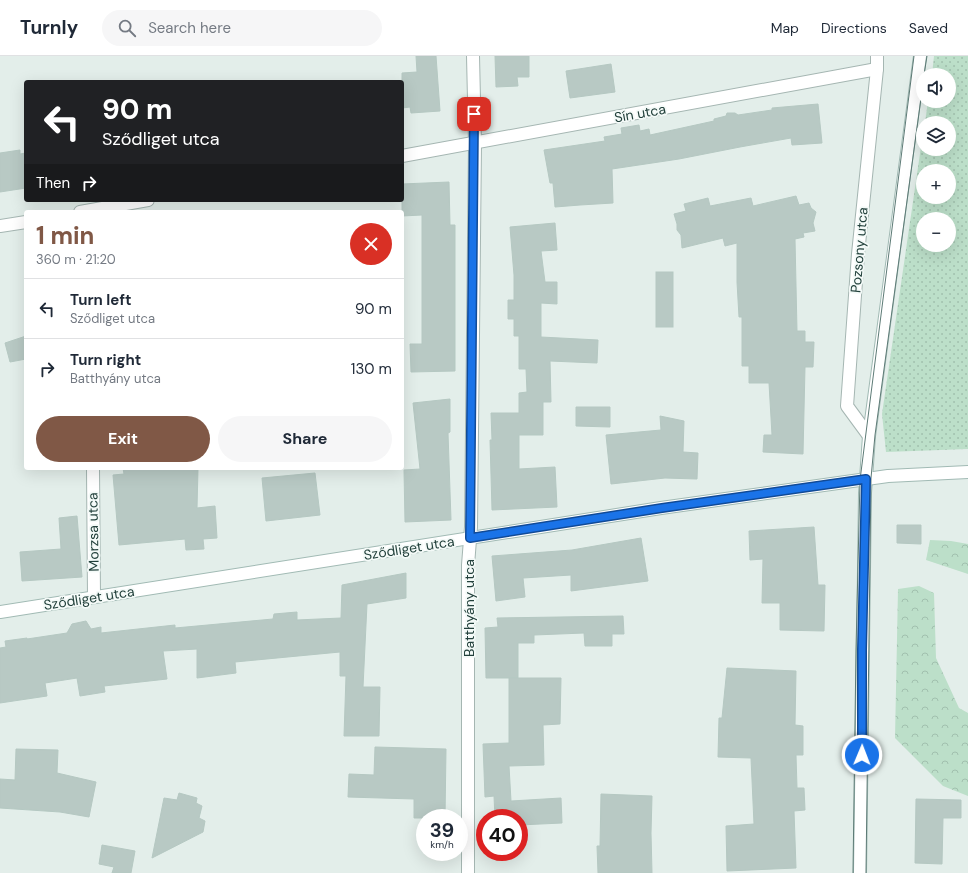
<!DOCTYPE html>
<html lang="en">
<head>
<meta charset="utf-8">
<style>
  body { margin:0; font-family:"DM Sans",sans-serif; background:#f6f6f7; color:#1f2937; height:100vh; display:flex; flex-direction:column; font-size:15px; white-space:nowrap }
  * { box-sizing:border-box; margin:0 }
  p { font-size:13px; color:#747a83 }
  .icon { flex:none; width:22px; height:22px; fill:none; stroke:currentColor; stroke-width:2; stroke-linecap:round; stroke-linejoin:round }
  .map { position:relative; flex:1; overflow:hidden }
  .details { position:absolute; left:24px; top:154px; width:380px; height:260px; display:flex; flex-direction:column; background:#fff; border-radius:4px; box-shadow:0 4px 16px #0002 }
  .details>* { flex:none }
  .top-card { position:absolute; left:24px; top:24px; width:380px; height:122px; border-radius:4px; box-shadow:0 4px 16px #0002; background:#202124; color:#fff; overflow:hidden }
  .tools { position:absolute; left:916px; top:12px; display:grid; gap:8px }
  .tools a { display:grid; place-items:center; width:40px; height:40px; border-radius:50%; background:#fff; box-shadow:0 4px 16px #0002; font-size:20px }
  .speed { position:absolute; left:416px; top:753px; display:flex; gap:8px; font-size:20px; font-weight:700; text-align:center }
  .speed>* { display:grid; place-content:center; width:52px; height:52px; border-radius:50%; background:#fff; box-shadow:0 4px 16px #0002; line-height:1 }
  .speed small { font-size:10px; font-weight:400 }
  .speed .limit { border:6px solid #d22; background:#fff; color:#111 }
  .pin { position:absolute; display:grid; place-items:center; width:34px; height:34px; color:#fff; margin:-17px; border-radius:8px; box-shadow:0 2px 6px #0006 }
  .me { position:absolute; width:44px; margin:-22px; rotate:1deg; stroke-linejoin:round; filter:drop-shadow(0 0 3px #0008) }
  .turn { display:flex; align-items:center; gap:14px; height:84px; padding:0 12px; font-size:18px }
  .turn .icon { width:52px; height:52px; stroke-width:2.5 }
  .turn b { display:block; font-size:28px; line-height:34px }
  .then { display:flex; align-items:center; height:38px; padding:0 12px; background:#0003; gap:8px; font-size:15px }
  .round { display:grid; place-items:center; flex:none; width:42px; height:42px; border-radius:21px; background:#f6f6f7 }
  .head { display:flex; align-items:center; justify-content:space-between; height:68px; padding:0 12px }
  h1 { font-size:24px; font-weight:700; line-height:30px; color:#805846 }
  .action { display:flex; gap:8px; margin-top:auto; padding:8px 12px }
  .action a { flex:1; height:46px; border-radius:24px; background:#805846; color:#fff; font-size:16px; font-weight:700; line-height:46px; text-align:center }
  .action a+a { background:#f6f6f7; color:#1f2937 }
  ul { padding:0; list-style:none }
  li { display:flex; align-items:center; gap:12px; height:60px; padding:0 12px; border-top:1px solid #e0e1e3 }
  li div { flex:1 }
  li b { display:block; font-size:15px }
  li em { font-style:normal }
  header { display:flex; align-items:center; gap:24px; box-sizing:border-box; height:56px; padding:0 20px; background:#fff; border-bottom:1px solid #e0e1e3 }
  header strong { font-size:19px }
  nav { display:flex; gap:22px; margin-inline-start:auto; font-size:14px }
  .search { width:280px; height:36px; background:#f6f6f7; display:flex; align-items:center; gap:10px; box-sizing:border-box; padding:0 14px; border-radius:22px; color:#747a83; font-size:15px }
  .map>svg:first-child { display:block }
  .forest { fill:url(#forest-crowns) }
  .park { fill:url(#park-dots); fill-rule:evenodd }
  .building { fill:#b8c9c4; stroke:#b5c8c2 }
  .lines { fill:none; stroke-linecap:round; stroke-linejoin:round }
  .street-casing { stroke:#a5b6b2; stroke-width:14 }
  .secondary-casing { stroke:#a1bab4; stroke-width:14 }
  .street { stroke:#fff; stroke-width:12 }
  .secondary { stroke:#fff; stroke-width:12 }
  .tram { stroke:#5d7b76; stroke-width:1 }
  .route-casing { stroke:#114b97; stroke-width:10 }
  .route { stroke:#1a73e8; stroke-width:7 }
  .labels { text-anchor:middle; stroke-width:3.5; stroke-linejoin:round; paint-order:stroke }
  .street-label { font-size:14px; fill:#22403b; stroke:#f4faf8 }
</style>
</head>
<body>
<header>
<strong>Turnly</strong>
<div class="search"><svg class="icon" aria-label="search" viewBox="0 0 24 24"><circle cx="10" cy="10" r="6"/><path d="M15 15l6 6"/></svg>Search here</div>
<nav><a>Map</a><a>Directions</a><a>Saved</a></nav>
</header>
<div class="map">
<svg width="968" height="817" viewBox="0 0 968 817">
  <defs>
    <pattern id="forest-crowns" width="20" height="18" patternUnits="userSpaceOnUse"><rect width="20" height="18" fill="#bcdfc9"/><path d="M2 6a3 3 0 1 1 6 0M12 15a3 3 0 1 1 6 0" fill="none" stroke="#a1c0ae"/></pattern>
    <pattern id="park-dots" width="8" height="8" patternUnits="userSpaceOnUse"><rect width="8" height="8" fill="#bcdfc9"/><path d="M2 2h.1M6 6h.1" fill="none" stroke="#a1c0ae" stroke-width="1.8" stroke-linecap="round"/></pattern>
  </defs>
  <rect width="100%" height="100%" fill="#e3eeea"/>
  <g class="forest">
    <path d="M930,484L951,485L968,488V518L926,504Z"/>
    <path d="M919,530L934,537L936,602L959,652L968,657V740L943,730L895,682L898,533Z"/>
  </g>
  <path class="park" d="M934,0H968V393L886,396L882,358L923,77V93H949V67H925L928,45H949V19H932ZM923,115H949V141H923ZM923,163H949V189H923Z"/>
  <g class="building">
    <path d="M416,0H436L440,55L411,57L410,51L402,52V17L417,16Z"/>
    <path d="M495,0H529V21H517L518,30L496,31Z"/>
    <path d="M611,8L615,36L570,42L566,15Z"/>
    <path d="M818,48L822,87L792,89L791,82L740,91L679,103L612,113L613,147L580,149L555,151L553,127H550L544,94L605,85L604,81L622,78L621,72L639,69L640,75L649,73L650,79L714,65V63L726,60L727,57H735L738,59L772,54V52Z"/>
    <path d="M20,94V98L26,97V132L0,136V97Z"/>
    <path d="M449,126L450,169H455V315L411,316L410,288H422V159L402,160V128Z"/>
    <path d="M796,140L799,149L809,147L811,152L816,156L813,167L815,175L803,177L804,181L795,183L797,275H805V286H814L813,311H805L803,398L763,396L764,379H772L769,327H749V310H742V261H739L737,226V187L725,190L723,182L682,192L681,179L677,174V168L674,158L686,155L684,148L708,142L710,150L751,142L753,150Z"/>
    <path d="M555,167L557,194L541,195L545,226H557V248L541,247V281L598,284L597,307L550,305L551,346H543V379H519V413L555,411L557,451L492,454L490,384H492L491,357H519V337L527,336L526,313H519V280H514V263H508V244H514V219L510,171Z"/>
    <rect x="656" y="216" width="17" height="55"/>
    <path d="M26,280V303L10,306L5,287Z"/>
    <path d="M450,343V376L448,377L451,464L405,466L404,414L420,413L413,347Z"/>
    <path d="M576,351H610V371L576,370Z"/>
    <path d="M660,360L684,365L683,396L698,397L697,423L665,422L611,428L606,379L661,374Z"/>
    <path d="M123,412H198L197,452L215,450L217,482L203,483L204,493L186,494L185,483L119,489L113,419L124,418Z"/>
    <path d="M315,417L320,459L266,465L262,422Z"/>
    <path d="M77,460L82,521L22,525L20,496L61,493L59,462Z"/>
    <path d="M897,469H921V488L897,487Z"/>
    <path d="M814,471L818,529H825L824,575L780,574V547H762L763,503L750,504L749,475Z"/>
    <path d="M641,482L648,525L571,535V519L523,522L525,541L496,545L492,500L572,494Z"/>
    <path d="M406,517V542L367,548L363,631H380L379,680H344L346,620H340V596L235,606L236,617L197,622V593L163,595L167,623L104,630L105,636L80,640L77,622L45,627L47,640L0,647V592L6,591L5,585L27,582V583L67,577L72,568L86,565L91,573L101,571V577L175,569V572L273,563L274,558L297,556V564L341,562L342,529Z"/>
    <path d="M623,560L624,578H612V590H585L584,577L534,579V587H518V622H486L485,572L498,571L497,562Z"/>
    <path d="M727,612L796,615L795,669L803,670V699H796L797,732H804L805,754L794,755L796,812L727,815L726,770L754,768L751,702L718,701L719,662H722Z"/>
    <path d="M509,622H561L560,668L543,669L544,709L509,710L511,745L561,742L562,767L519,769V762H495L494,740L485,741L483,688L509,687Z"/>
    <path d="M375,691L446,693L445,762H414V743L348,741L349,718L374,719Z"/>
    <path d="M16,693L58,694L57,717L96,726L89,761L60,756L0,752V723L15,724Z"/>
    <path d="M179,737L197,742L196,747L202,750L199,762L205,765L203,776L152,802L164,742L177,744Z"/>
    <path d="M601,738L652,740L651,777L652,817H598L597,790H600Z"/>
    <path d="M916,743L961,744V762H943L942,808L915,807Z"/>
    <path d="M102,789L135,795L131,817H112L114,811L99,808Z"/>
  </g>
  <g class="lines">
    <defs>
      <g id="street">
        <path d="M402,100L877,13"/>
        <path d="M80,156L148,144"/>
        <path d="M0,170L26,166"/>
        <path d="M869,380L847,350L858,198L877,13V0"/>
        <path d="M93,412L94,541"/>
        <path d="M468,817V509L471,471L475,87L473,0"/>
      </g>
      <g id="secondary">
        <path d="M0,556L661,452L888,420L968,416"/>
        <path d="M860,817L865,437L869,380L920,0"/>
      </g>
    </defs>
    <use href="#street" class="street-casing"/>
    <use href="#secondary" class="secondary-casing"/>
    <use href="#street" class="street"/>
    <use href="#secondary" class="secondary"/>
    <g class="tram">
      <path d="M924,19L927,0"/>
      <path d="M853,817L856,593L860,424L914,0"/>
      <path d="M866,817L871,422L875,379L923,28"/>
    </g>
  </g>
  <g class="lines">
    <defs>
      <path id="route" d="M474,58L470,482L662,452L866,423L862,594V699"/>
    </defs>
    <use href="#route" class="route-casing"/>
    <use href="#route" class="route"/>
  </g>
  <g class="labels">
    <g class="street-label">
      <text transform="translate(640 57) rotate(-10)" y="5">Sín utca</text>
      <text transform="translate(859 194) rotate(-85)" y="5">Pozsony utca</text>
      <text transform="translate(93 476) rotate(-91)" y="5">Morzsa utca</text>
      <text transform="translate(409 492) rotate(-9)" y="5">Sződliget utca</text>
      <text transform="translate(89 542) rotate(-9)" y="5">Sződliget utca</text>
      <text transform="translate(469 552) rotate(-90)" y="5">Batthyány utca</text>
    </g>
  </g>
</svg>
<div class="tools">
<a><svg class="icon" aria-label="sound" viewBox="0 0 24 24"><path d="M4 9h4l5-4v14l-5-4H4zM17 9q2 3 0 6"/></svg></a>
<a><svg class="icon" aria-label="layers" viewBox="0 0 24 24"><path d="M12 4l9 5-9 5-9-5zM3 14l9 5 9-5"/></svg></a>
<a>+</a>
<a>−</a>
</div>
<div class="speed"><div>39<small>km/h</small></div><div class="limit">40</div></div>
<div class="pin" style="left:474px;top:58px;background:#d93025"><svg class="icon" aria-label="arrive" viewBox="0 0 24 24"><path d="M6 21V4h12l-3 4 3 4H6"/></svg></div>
<svg class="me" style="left:862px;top:699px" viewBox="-20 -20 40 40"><circle r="17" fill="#1a73e8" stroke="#fff" stroke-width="3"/><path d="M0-11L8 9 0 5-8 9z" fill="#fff"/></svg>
<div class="top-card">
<div class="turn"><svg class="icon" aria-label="left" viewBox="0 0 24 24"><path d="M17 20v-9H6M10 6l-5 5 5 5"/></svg><div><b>90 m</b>Sződliget utca</div></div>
<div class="then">Then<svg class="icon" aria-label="right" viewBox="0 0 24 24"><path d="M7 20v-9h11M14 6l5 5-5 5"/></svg></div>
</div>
<section class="details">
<div class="head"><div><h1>1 min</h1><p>360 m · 21:20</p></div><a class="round" style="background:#d93025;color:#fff"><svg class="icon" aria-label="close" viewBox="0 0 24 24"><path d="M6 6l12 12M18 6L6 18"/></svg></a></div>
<ul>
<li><svg class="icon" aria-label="left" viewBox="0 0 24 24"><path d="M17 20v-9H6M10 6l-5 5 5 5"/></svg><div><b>Turn left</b><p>Sződliget utca</p></div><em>90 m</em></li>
<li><svg class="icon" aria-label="right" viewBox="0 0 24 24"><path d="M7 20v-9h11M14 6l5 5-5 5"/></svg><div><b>Turn right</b><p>Batthyány utca</p></div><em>130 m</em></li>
</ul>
<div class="action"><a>Exit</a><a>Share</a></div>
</section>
</div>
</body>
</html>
